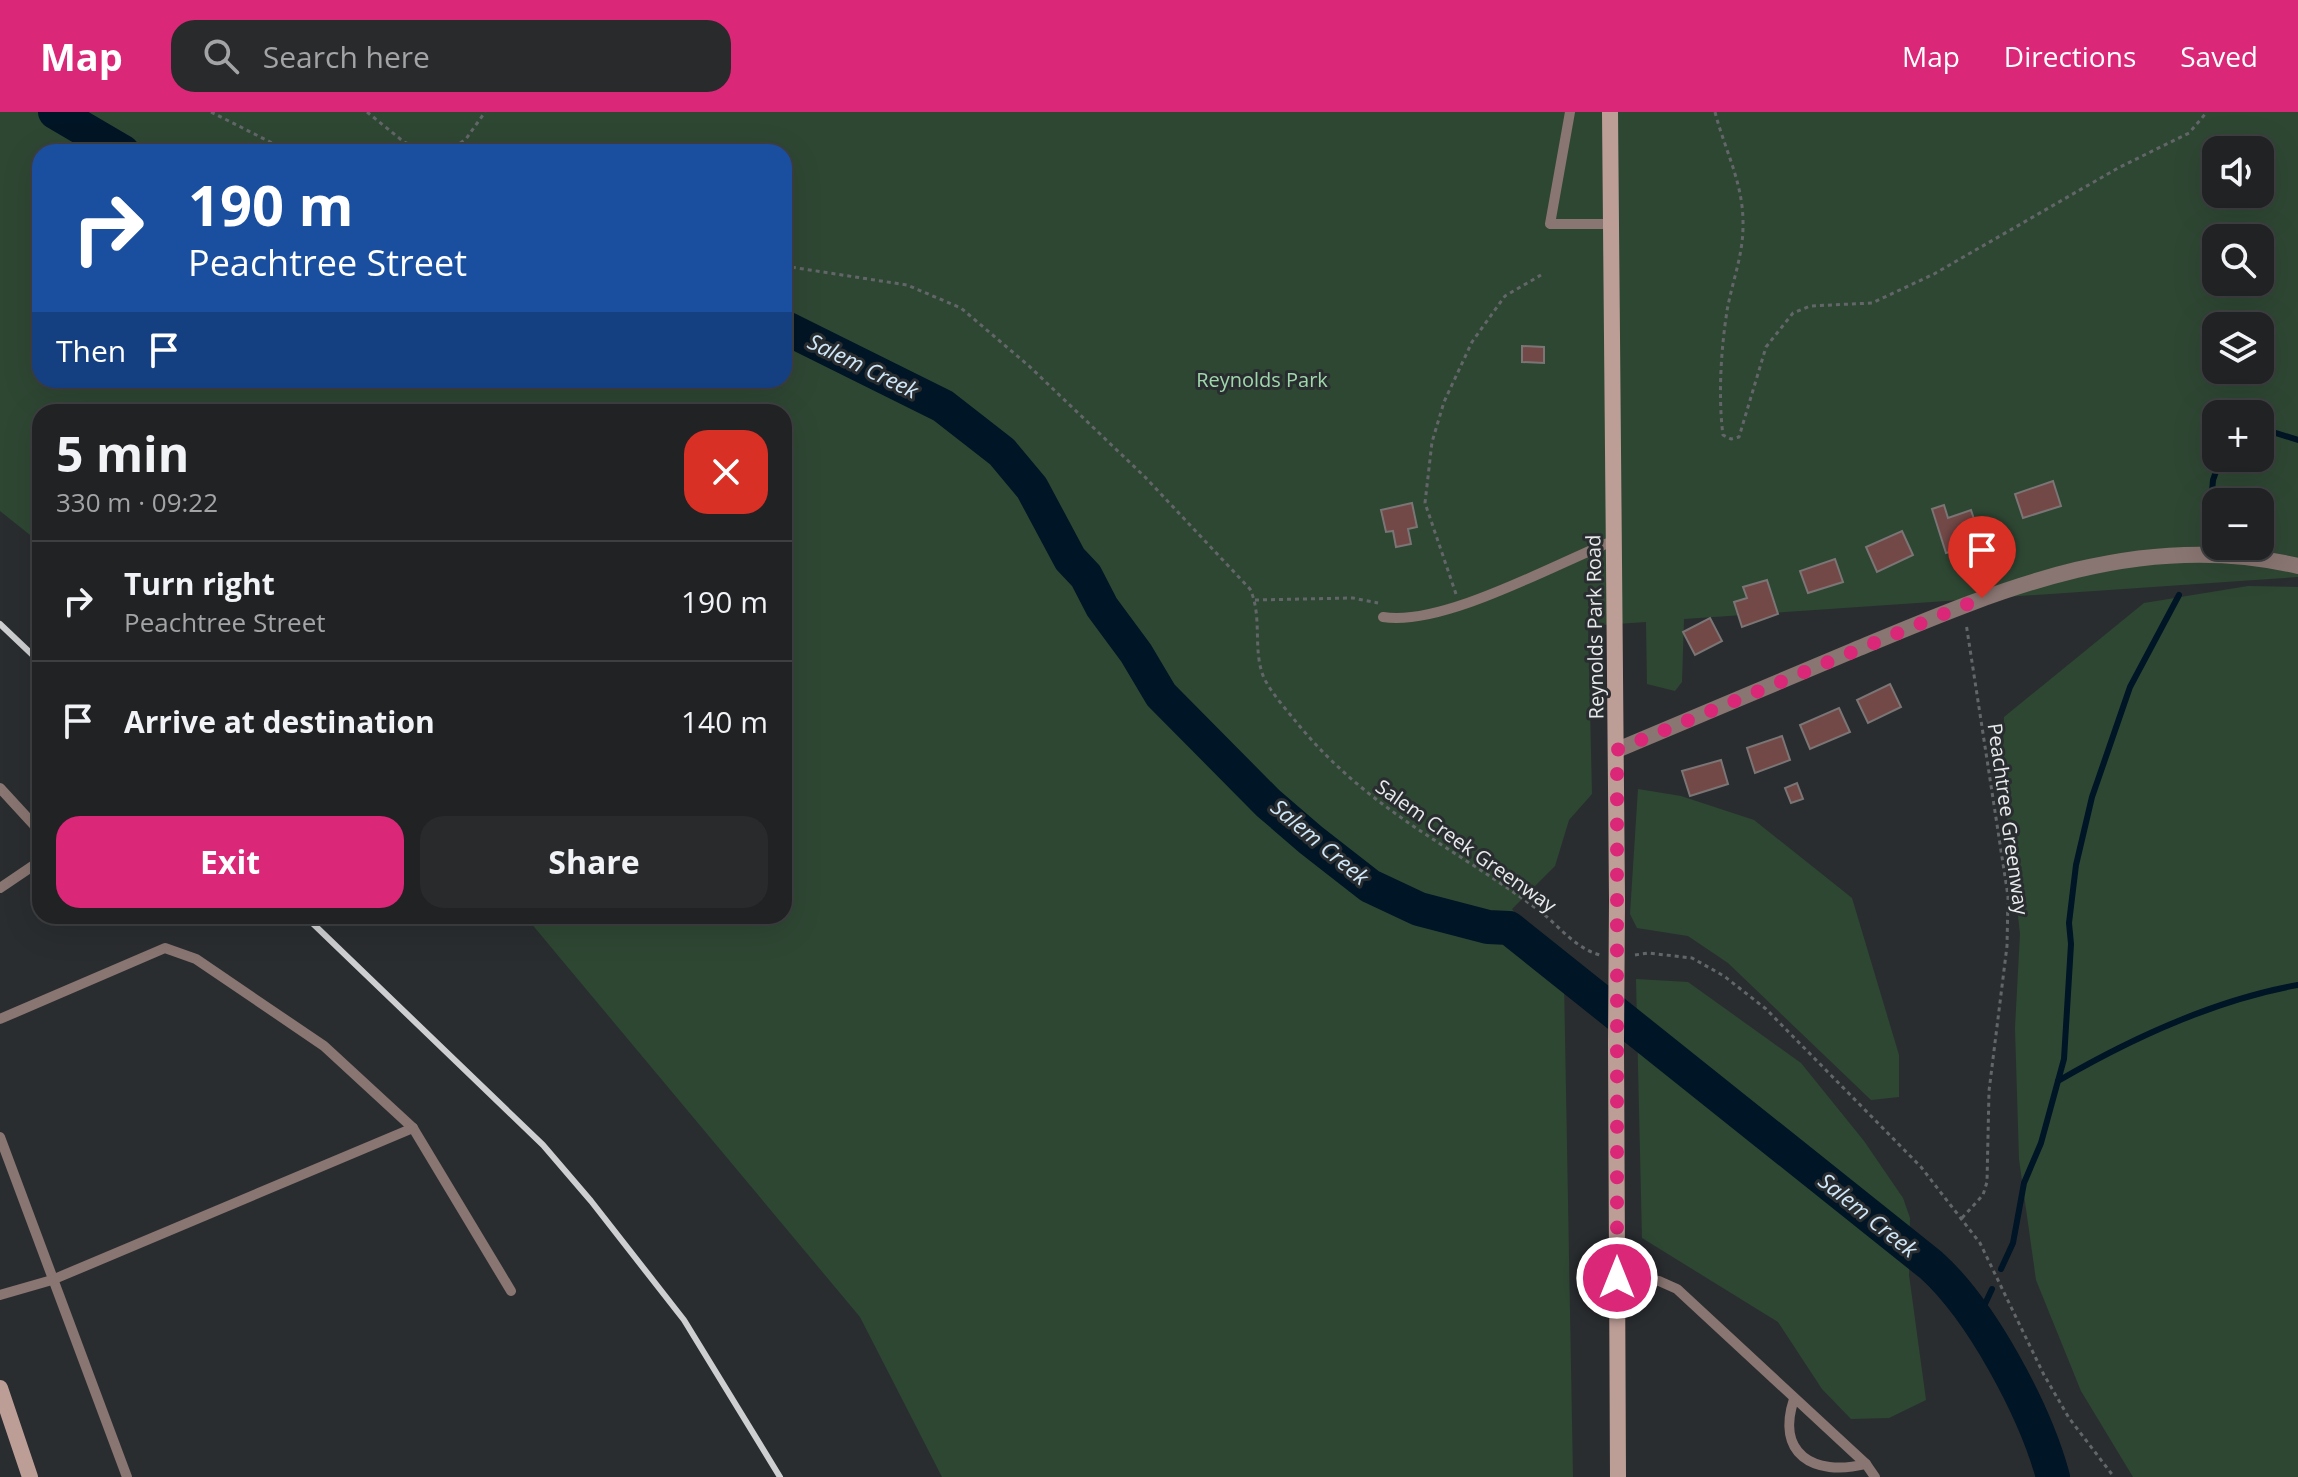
<!DOCTYPE html>
<html lang="en">
<head>
<meta charset="utf-8">
<style>
  body { margin:0; font-family:"Open Sans",sans-serif; background:#282a2c; color:#f1f3f6; height:100vh; display:flex; flex-direction:column; font-size:30px; white-space:nowrap }
  * { box-sizing:border-box; margin:0 }
  p { font-size:26px; color:#a2a4a6 }
  .icon { flex:none; width:44px; height:44px; fill:none; stroke:currentColor; stroke-width:2; stroke-linecap:round; stroke-linejoin:round }
  .map { position:relative; flex:1; overflow:hidden }
  .sheet { position:absolute; left:32px; top:292px; width:760px; height:520px; display:flex; flex-direction:column; background:#202224; border-radius:24px; box-shadow:0 8px 32px #0002,0 0 0 2px #3d3f41 }
  .sheet>* { flex:none }
  .banner { position:absolute; left:32px; top:32px; width:760px; height:244px; border-radius:24px; box-shadow:0 8px 32px #0002,0 0 0 2px #3d3f41; background:#1a4fa0; color:#fff; overflow:hidden }
  .fabs { position:absolute; left:2202px; top:24px; display:grid; gap:16px }
  .fabs a { display:grid; place-items:center; width:72px; height:72px; border-radius:16px; background:#202224; box-shadow:0 8px 32px #0002,0 0 0 2px #3d3f41; font-size:40px }
  .pin { position:absolute; display:grid; place-items:center; width:68px; height:68px; color:#fff; margin:-82px -34px; border-radius:50% 50% 50% 0; rotate:-45deg; box-shadow:0 0 8px #0007 }
  .pin .icon { rotate:45deg }
  .me { position:absolute; width:88px; margin:-44px; rotate:0deg; stroke-linejoin:round; filter:drop-shadow(0 0 6px #0008) }
  .turn { display:flex; align-items:center; gap:28px; height:168px; padding:0 24px; font-size:36px }
  .turn .icon { width:104px; height:104px; stroke-width:2.5 }
  .turn b { display:block; font-size:56px; line-height:68px }
  .then { display:flex; align-items:center; height:76px; padding:0 24px; background:#0003; gap:16px; font-size:30px }
  .round { display:grid; place-items:center; flex:none; width:84px; height:84px; border-radius:24px; background:#282a2c }
  .overview { display:flex; align-items:center; justify-content:space-between; height:136px; padding:0 24px }
  h1 { font-size:48px; font-weight:700; line-height:60px }
  .primary-button { display:flex; gap:16px; margin-top:auto; padding:16px 24px }
  .primary-button a { flex:1; height:92px; border-radius:24px; background:#db2777; color:#fff; font-size:32px; font-weight:700; line-height:92px; text-align:center }
  .primary-button a+a { background:#282a2c; color:#f1f3f6 }
  ul { padding:0; list-style:none }
  li { display:flex; align-items:center; gap:24px; height:120px; padding:0 24px; border-top:2px solid #3d3f41 }
  li div { flex:1 }
  li b { display:block; font-size:30px }
  li em { font-style:normal }
  header { display:flex; align-items:center; gap:48px; box-sizing:border-box; height:112px; padding:0 40px; background:#db2777; color:#fff }
  header strong { font-size:38px }
  nav { display:flex; gap:44px; margin-inline-start:auto; font-size:28px }
  .search { width:560px; height:72px; background:#282a2c; display:flex; align-items:center; gap:20px; box-sizing:border-box; padding:0 28px; border-radius:24px; color:#a2a4a6; font-size:30px }
  .map>svg:first-child { display:block }
  .green { fill:#2e4733; fill-rule:evenodd }
  .lines { fill:none; stroke-linecap:round; stroke-linejoin:round }
  .stream { stroke:#001525; stroke-width:6 }
  .river { stroke:#001525; stroke-width:34 }
  .building { fill:#724947; stroke:#7b7575; stroke-width:2 }
  .path { stroke:#636669; stroke-width:3; stroke-dasharray:4 4; stroke-linecap:butt }
  .service { stroke:#897571; stroke-width:10 }
  .tertiary { stroke:#897571; stroke-width:16 }
  .secondary { stroke:#bd9e97; stroke-width:16 }
  .rail { stroke:#cdcfd1; stroke-width:6 }
  .secondary-bridge { stroke:#bd9e97; stroke-width:16 }
  .route { stroke:#db2777; stroke-width:14; stroke-dasharray:0 25.2 }
  .labels { text-anchor:middle; stroke-width:6; stroke-linejoin:round; paint-order:stroke }
  .park-label { font-size:20px; fill:#9fd8ab; stroke:#2a2d30 }
  .street-label { font-size:20px; fill:#e8eaec; stroke:#2a2d30 }
  .water-label { font-size:22px; font-style:italic; fill:#d0e8f9; stroke:#2a2d30 }
</style>
</head>
<body>
<header>
<strong>Map</strong>
<div class="search"><svg class="icon" aria-label="search" viewBox="0 0 24 24"><circle cx="10" cy="10" r="6"/><path d="M15 15l6 6"/></svg>Search here</div>
<nav><a>Map</a><a>Directions</a><a>Saved</a></nav>
</header>
<div class="map">
<svg width="2298" height="1365" viewBox="0 0 2298 1365">
  <rect width="100%" height="100%" fill="#2a2d30"/>
  <g class="green">
    <path d="M0,0H2298V465L1684,507L1682,570L1675,579L1647,572L1646,510L1588,514L1592,682L1569,708L1555,754L1512,797L1564,869L1573,1365H942L860,1205L525,804H784V300H40V431L0,399ZM2216,38H2260V82H2216ZM40,40H784V268H40ZM2216,126H2260V170H2216ZM2216,214H2260V258H2216ZM2216,302H2260V346H2216ZM2216,390H2260V434H2216Z"/>
    <path d="M2248,474L2298,475V1365H2133L2081,1279L2036,1168L2019,1047L2015,916L2020,822L2002,658L2004,605L2144,491Z"/>
    <path d="M1638,677L1681,684L1754,708L1852,786L1899,943V985L1871,988L1728,851L1688,824L1637,816L1630,802Z"/>
    <path d="M1636,867L1688,870L1801,951L1864,1029L1903,1086L1910,1106L1909,1163L1926,1288L1889,1306L1851,1307L1822,1277L1778,1210L1642,1126Z"/>
  </g>
  <g class="lines">
    <g class="stream">
      <path d="M2260,316L2298,328"/>
      <path d="M2210,403L2213,368L2221,346"/>
      <path d="M2058,969C2132,926 2214,888 2298,873"/>
      <path d="M2001,1157L2013,1131L2024,1071L2041,1031L2064,947L2071,832L2069,811L2076,753L2092,685L2130,575L2179,483"/>
      <path d="M1978,1207L1992,1177"/>
    </g>
    <g class="river">
      <path d="M55,0L123,40"/>
      <path d="M784,215L943,294L1002,340L1032,376L1070,447L1086,464L1102,495L1136,541L1161,583L1268,691L1311,728L1370,774L1419,797L1488,815L1509,816L1931,1153C1982,1199 2035,1299 2053,1365"/>
    </g>
  </g>
  <g class="building">
    <path d="M1522,234L1544,235V251L1522,250Z"/>
    <path d="M2053,369L2061,394L2023,406L2015,382Z"/>
    <path d="M1412,391L1417,415L1408,417L1411,432L1396,435L1393,419L1386,420L1381,398Z"/>
    <path d="M1944,393L1948,406L1971,398L1979,422L1961,428L1963,436L1946,441L1932,397Z"/>
    <path d="M1902,419L1913,443L1877,460L1866,435Z"/>
    <path d="M1835,447L1843,470L1808,481L1800,459Z"/>
    <path d="M1767,468L1778,502L1742,515L1734,490L1747,486L1743,475Z"/>
    <path d="M1710,506L1722,529L1695,543L1683,520Z"/>
    <path d="M1890,572L1901,595L1868,611L1857,588Z"/>
    <path d="M1839,596L1850,620L1810,637L1800,613Z"/>
    <path d="M1782,624L1790,648L1755,661L1747,636Z"/>
    <path d="M1721,648L1728,672L1690,684L1682,659Z"/>
    <path d="M1797,671L1803,687L1791,691L1785,676Z"/>
  </g>
  <g class="lines">
    <g class="path">
      <path d="M211,0L290,40"/>
      <path d="M367,0L404,30L430,40"/>
      <path d="M1715,0C1725,39 1744,72 1743,114C1743,144 1732,170 1727,199C1721,237 1718,285 1723,323L1731,327L1739,325L1766,235L1793,201L1810,194L1872,191L1934,162L2118,56L2189,21L2207,0"/>
      <path d="M447,40L466,27L485,0"/>
      <path d="M784,154L907,173L961,196L1029,254L1145,365L1250,477C1263,505 1252,538 1264,566C1272,582 1286,597 1297,611C1370,700 1453,734 1541,800C1560,815 1575,836 1600,843"/>
      <path d="M1456,482L1425,391L1432,330L1444,290L1472,230L1505,184L1541,163"/>
      <path d="M1255,488L1353,486L1378,491"/>
      <path d="M1635,843L1648,841L1692,846L1724,864L1766,897L1921,1055L1980,1131L2044,1263L2069,1306L2114,1365"/>
      <path d="M1962,1106L1983,1083L1987,1070L1989,979L2007,834L2008,784L1966,511"/>
    </g>
    <g class="service">
      <path d="M1570,0L1550,112H1611"/>
      <path d="M1383,505C1442,515 1555,452 1613,429"/>
      <path d="M0,676L34,713L40,730"/>
      <path d="M0,776L40,749"/>
      <path d="M0,907L165,836L196,847L324,934L413,1016L511,1179"/>
      <path d="M0,1025L127,1365"/>
      <path d="M1617,1166L1659,1169L1677,1177L1866,1352L1875,1365"/>
      <path d="M0,1183L52,1168L413,1016"/>
      <path d="M1794,1287C1776,1341 1812,1365 1866,1352"/>
    </g>
    <path class="tertiary" d="M1617,638C1695,605 1774,572 1852,539C1996,479 2138,416 2298,454"/>
    <g class="secondary">
      <path d="M1610,0L1617,788"/>
      <path d="M1616,932L1618,1365"/>
      <path d="M0,1276L30,1365"/>
    </g>
    <g class="rail">
      <path d="M0,512L40,550"/>
      <path d="M305,804L543,1033L591,1089L684,1208L780,1365"/>
    </g>
    <path class="secondary-bridge" d="M1616,932L1617,788"/>
  </g>
  <g class="lines">
    <path class="route" d="M1617,1166V638L1982,486"/>
  </g>
  <g class="labels">
    <g class="park-label">
      <text x="1262" y="275">Reynolds Park</text>
    </g>
    <g class="street-label">
      <text transform="translate(1595 515) rotate(-91)" y="7">Reynolds Park Road</text>
      <text transform="translate(2008 707) rotate(82)" y="7">Peachtree Greenway</text>
      <text transform="translate(1466 734) rotate(35)" y="7">Salem Creek Greenway</text>
    </g>
    <g class="water-label">
      <text transform="translate(863 254) rotate(26)" y="8">Salem Creek</text>
      <text transform="translate(1320 730) rotate(40)" y="8">Salem Creek</text>
      <text transform="translate(1868 1103) rotate(39)" y="8">Salem Creek</text>
    </g>
  </g>
</svg>
<div class="fabs">
<a><svg class="icon" aria-label="sound" viewBox="0 0 24 24"><path d="M4 9h4l5-4v14l-5-4H4zM17 9q2 3 0 6"/></svg></a>
<a><svg class="icon" aria-label="search" viewBox="0 0 24 24"><circle cx="10" cy="10" r="6"/><path d="M15 15l6 6"/></svg></a>
<a><svg class="icon" aria-label="layers" viewBox="0 0 24 24"><path d="M12 4l9 5-9 5-9-5zM3 14l9 5 9-5"/></svg></a>
<a>+</a>
<a>−</a>
</div>
<div class="pin" style="left:1982px;top:486px;background:#d93025"><svg class="icon" aria-label="arrive" viewBox="0 0 24 24"><path d="M6 21V4h12l-3 4 3 4H6"/></svg></div>
<svg class="me" style="left:1617px;top:1166px" viewBox="-20 -20 40 40"><circle r="17" fill="#db2777" stroke="#fff" stroke-width="3"/><path d="M0-11L8 9 0 5-8 9z" fill="#fff"/></svg>
<div class="banner">
<div class="turn"><svg class="icon" aria-label="right" viewBox="0 0 24 24"><path d="M7 20v-9h11M14 6l5 5-5 5"/></svg><div><b>190 m</b>Peachtree Street</div></div>
<div class="then">Then<svg class="icon" aria-label="arrive" viewBox="0 0 24 24"><path d="M6 21V4h12l-3 4 3 4H6"/></svg></div>
</div>
<section class="sheet">
<div class="overview"><div><h1>5 min</h1><p>330 m · 09:22</p></div><a class="round" style="background:#d93025;color:#fff"><svg class="icon" aria-label="close" viewBox="0 0 24 24"><path d="M6 6l12 12M18 6L6 18"/></svg></a></div>
<ul>
<li><svg class="icon" aria-label="right" viewBox="0 0 24 24"><path d="M7 20v-9h11M14 6l5 5-5 5"/></svg><div><b>Turn right</b><p>Peachtree Street</p></div><em>190 m</em></li>
<li><svg class="icon" aria-label="arrive" viewBox="0 0 24 24"><path d="M6 21V4h12l-3 4 3 4H6"/></svg><div><b>Arrive at destination</b></div><em>140 m</em></li>
</ul>
<div class="primary-button"><a>Exit</a><a>Share</a></div>
</section>
</div>
</body>
</html>
